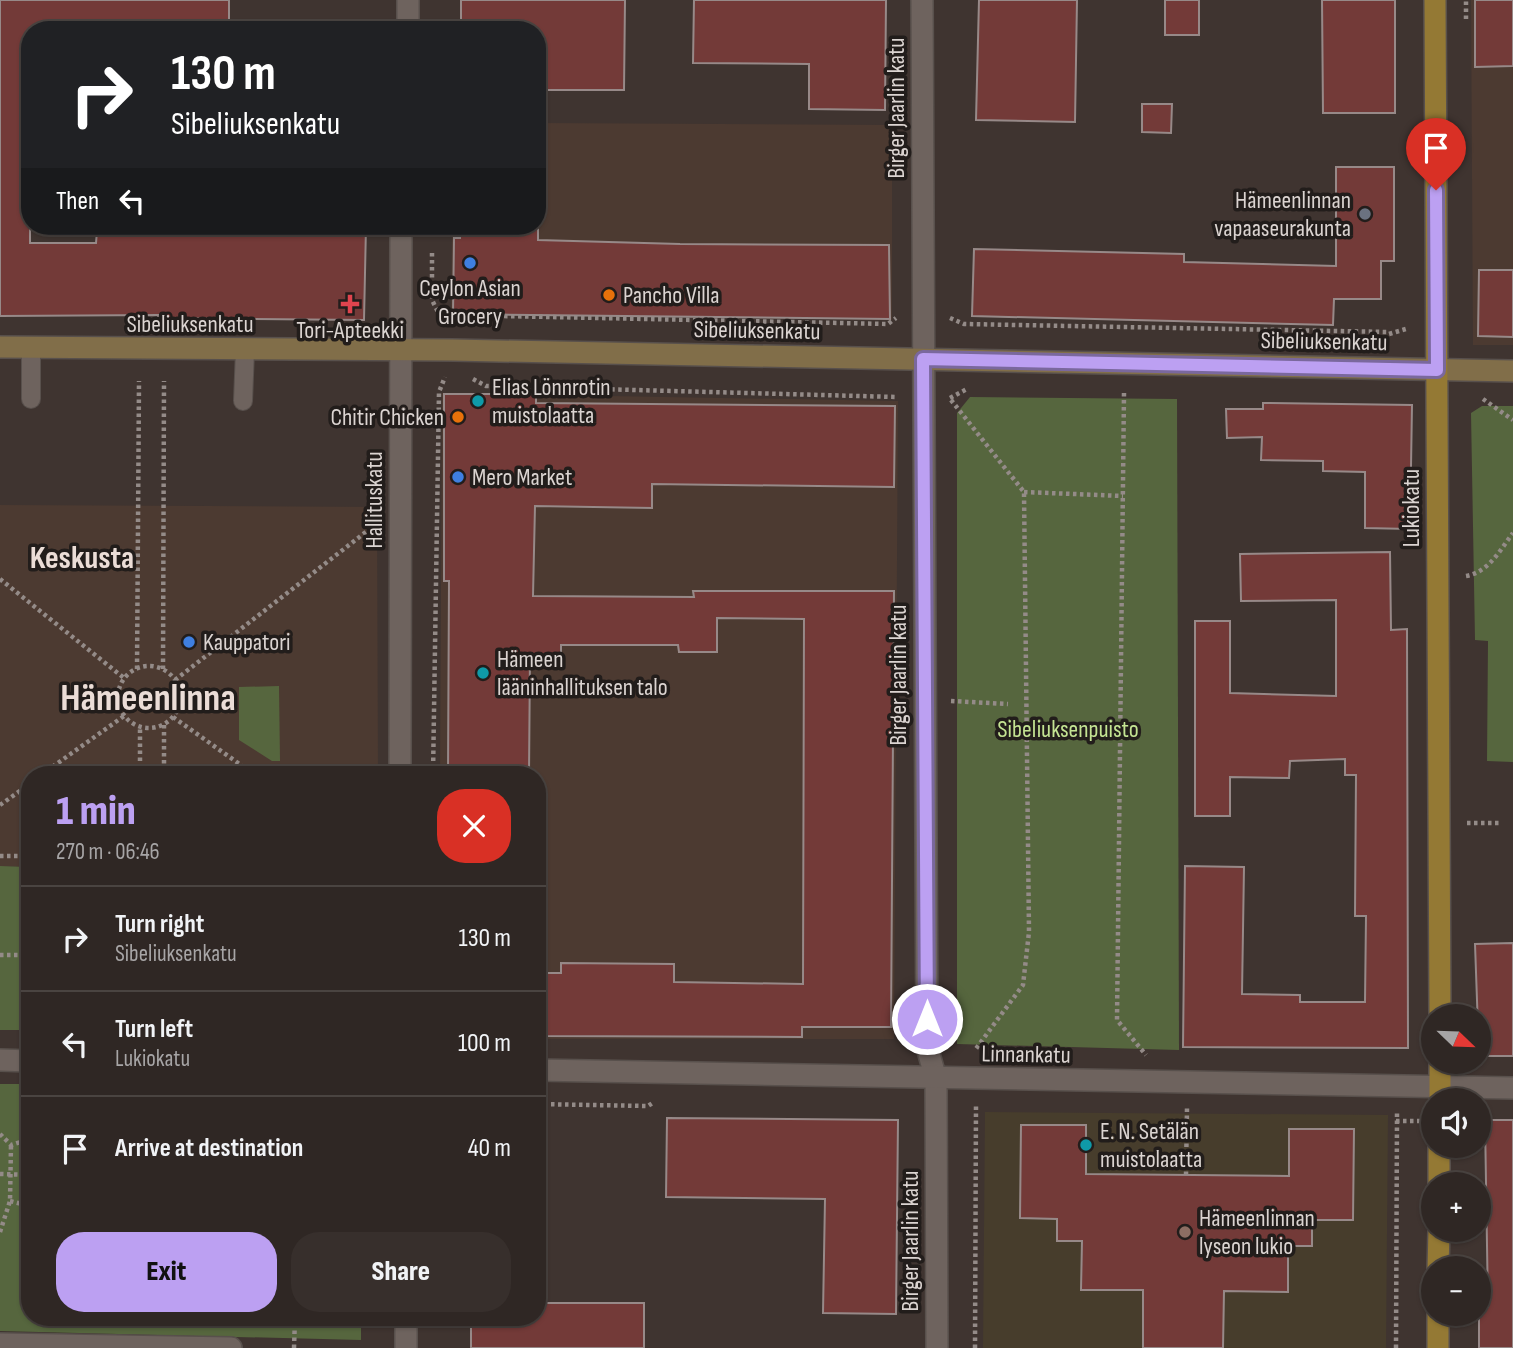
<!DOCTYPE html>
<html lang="en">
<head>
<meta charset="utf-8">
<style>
  body { margin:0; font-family:"Sofia Sans Condensed",sans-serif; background:#372f2c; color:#f1f3f6; height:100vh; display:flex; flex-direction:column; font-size:26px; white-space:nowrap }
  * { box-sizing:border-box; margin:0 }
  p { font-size:23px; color:#a7a5a6 }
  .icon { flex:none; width:38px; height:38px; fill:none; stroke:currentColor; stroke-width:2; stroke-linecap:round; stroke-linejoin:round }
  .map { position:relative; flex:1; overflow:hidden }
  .side { position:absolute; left:21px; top:766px; width:525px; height:560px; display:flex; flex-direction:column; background:#2f2724; border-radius:28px; box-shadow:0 2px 5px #0004,0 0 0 2px #4a4441 }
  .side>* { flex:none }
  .hud { position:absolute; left:21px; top:21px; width:525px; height:214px; border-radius:28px; box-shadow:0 2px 5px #0004,0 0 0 2px #4a4441; background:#202124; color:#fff; overflow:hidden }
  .needle { width:46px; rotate:113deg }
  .tools { position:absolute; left:1421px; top:1004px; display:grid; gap:14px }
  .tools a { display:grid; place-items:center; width:70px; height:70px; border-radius:50%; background:#2f2724; box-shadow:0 2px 5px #0004,0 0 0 2px #4a4441; font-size:35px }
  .pin { position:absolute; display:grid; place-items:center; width:60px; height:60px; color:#fff; margin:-72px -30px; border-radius:50% 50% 50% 0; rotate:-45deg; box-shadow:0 0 7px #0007 }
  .pin .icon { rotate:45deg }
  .me { position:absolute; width:77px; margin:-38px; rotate:0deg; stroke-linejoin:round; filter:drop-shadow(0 0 5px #0008) }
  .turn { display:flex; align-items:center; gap:24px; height:147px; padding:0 35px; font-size:32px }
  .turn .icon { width:91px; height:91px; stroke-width:2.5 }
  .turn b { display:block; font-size:49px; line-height:60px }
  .then { display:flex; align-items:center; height:66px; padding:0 35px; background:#0003; gap:14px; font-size:26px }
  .round { display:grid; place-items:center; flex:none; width:74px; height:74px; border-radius:28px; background:#372f2c }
  .head { display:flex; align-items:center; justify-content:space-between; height:119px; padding:0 35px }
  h1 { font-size:42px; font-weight:800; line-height:52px; color:#bca0f2 }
  .primary-button { display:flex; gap:14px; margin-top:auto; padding:14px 35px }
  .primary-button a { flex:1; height:80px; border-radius:28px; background:#bca0f2; color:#111; font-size:28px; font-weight:800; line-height:80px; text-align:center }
  .primary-button a+a { background:#372f2c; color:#f1f3f6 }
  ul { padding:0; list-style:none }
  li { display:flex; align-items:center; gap:21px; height:105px; padding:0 35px; border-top:2px solid #4a4441 }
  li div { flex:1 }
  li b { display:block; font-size:26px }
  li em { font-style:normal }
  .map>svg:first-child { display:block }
  .commercial { fill:#4c3a31 }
  .education { fill:#473d2c }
  .green { fill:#56663e }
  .building { fill:#733a38; stroke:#978988; stroke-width:2 }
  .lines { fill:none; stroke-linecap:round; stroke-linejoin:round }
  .lane-casing { stroke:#58504c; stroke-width:20 }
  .street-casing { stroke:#58504c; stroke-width:24 }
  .secondary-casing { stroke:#58504c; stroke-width:24 }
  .primary-casing { stroke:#58504c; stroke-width:24 }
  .path { stroke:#948b88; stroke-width:4.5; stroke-dasharray:3.5 3.5; stroke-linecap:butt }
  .lane { stroke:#6e635e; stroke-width:18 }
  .street { stroke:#6e635e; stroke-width:21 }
  .secondary { stroke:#816e49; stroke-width:21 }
  .primary { stroke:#947934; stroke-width:21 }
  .route-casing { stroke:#7a689d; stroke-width:18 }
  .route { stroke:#bca0f2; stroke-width:12 }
  .worship-dot { fill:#6b7280; stroke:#221d1b; stroke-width:2.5 }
  .shop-dot { fill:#3f7fe0; stroke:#221d1b; stroke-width:2.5 }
  .food-dot { fill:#e8710a; stroke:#221d1b; stroke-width:2.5 }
  .health-dot { fill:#e0444e; stroke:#221d1b; stroke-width:2.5 }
  .culture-dot { fill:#0f9aa8; stroke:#221d1b; stroke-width:2.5 }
  .education-dot { fill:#8d6e63; stroke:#221d1b; stroke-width:2.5 }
  .labels { text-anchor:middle; stroke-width:7; stroke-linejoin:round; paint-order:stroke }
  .street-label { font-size:24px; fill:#dbd4d1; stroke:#221d1b }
  .poi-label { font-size:24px; fill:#dbd4d1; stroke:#221d1b; text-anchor:start }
  .park-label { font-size:24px; fill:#c4e493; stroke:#221d1b }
  .district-label { font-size:32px; font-weight:bold; fill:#ebddd7; stroke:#221d1b }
  .town-label { font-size:38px; font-weight:bold; fill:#ebddd7; stroke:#221d1b }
</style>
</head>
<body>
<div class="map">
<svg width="1513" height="1348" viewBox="0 0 1513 1348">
  <rect width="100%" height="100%" fill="#3f3430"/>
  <g class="commercial">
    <path d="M1471,0H1513V345H1473Z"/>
    <path d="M537,123L892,125V320L451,314L452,226H537Z"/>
    <path d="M442,393L898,401L894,1039H537V775H440Z"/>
    <path d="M0,505L377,507L378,775H30V867L0,866Z"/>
  </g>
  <path class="education" d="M985,1112L1388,1115L1386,1348H983Z"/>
  <g class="green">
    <path d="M970,397L1177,399L1179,1050L957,1044V413Z"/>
    <path d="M1482,406H1513V762L1487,761L1488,641L1475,640L1471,413Z"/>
    <path d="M279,686L280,761H272L239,740V687Z"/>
    <path d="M0,866L30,867V1030H0Z"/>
    <path d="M0,1084H30V1318H361V1340L0,1331Z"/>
  </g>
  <g class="building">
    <path d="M0,0H229V30H30V243H96L97,231H158V226H244V234H306V226H366L364,320L158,318V315L0,316Z"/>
    <path d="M461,0H625L624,90H537V30H461Z"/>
    <path d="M694,0H886L885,110L809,109V64L693,63Z"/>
    <path d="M979,0H1077L1075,122L976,120Z"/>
    <rect x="1165" y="0" width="34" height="35"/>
    <path d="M1322,0H1395V113H1323Z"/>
    <path d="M1475,0H1513V66L1475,67Z"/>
    <path d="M1142,104H1172L1171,133L1142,132Z"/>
    <path d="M1336,167H1394V261H1381V299H1334L1333,325L972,316L974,249L1184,254V262L1336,266Z"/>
    <path d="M460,226H538V240L680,244L889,245L890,319L453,314L454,238H460Z"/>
    <path d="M1479,270H1513V337L1478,336Z"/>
    <path d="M444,394H536V403L895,406L894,487L652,484V508L535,506L533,596L694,597L693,591H894L891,1027H802V1037L537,1036V973H561V963L674,964V982L803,984L804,619L717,618V652H679L678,645H561V654H530L529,775H448L449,581H444Z"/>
    <path d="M1263,403L1412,405L1410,529L1365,528V472L1323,471V461L1261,460L1262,437L1227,438L1226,409H1263Z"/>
    <path d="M1390,552L1391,630L1407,629L1408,1048L1183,1047L1185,866L1244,867L1242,994L1300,995V1002H1365L1366,916H1355L1356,775H1345V759L1290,761L1289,778L1230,777V816H1195V621H1230V693L1336,696V600L1241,601L1240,554Z"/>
    <path d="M1513,943V1056H1479L1475,944Z"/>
    <path d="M667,1118L898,1120L896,1314L823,1313L825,1199L666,1197Z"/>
    <path d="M1485,1120H1513V1348H1479V1307H1488Z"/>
    <path d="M1021,1125H1086V1174L1289,1176V1129H1354L1353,1220H1312V1246H1288V1292L1224,1291L1223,1348H1143V1290H1081L1082,1241H1057V1219L1020,1218Z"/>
    <path d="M537,1303H644V1348H471V1318H537Z"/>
  </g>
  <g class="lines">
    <defs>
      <g id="lane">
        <path d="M31,399V349"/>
        <path d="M243,401L245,350"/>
      </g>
      <g id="street">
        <path d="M922,0L927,1047L936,1079L937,1348"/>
        <path d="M408,30V0"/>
        <path d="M400,775L401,226"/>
        <path d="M0,1060L30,1061"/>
        <path d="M537,1070L1513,1088"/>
        <path d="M406,1318V1348"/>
        <path d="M0,1344L231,1348"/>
      </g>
      <path id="secondary" d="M0,347L453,350L1513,371"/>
      <g id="primary">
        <path d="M1435,0L1440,1017"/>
        <path d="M1440,1062V1101"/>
        <path d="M1439,1185V1146"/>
        <path d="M1438,1269L1439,1230"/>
        <path d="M1438,1348V1314"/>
      </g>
    </defs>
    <use href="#lane" class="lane-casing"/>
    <use href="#street" class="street-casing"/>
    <use href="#secondary" class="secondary-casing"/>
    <use href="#primary" class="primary-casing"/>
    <g class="path">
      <path d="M1466,19V0"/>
      <path d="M432,253V300L437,310L453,315L888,324L896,318"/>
      <path d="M950,318L964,324L1389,332"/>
      <path d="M1389,334L1409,328"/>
      <path d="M473,379L486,386L896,397"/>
      <path d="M1124,393L1117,1020L1146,1055"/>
      <path d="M950,398L967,389"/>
      <path d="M1483,399L1513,420"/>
      <path d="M951,400L1024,492L1029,932L1023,985L975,1050"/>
      <path d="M1024,492L1123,496"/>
      <path d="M1466,576C1489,572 1500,550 1513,533"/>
      <path d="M0,579L124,678"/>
      <circle cx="149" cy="697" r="31"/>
      <path d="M137,669L139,381"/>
      <path d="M163,669L164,381"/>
      <path d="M175,680L371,528"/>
      <path d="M951,701L1008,704"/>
      <path d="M173,717L255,775"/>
      <path d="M164,725V775"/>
      <path d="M41,775L124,716"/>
      <path d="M140,775V728"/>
      <path d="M433,775L439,392L445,377"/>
      <path d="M0,805L30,784"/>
      <path d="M1467,823H1501"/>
      <path d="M0,856H30"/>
      <path d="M30,948L26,955L30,966"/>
      <path d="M0,955H26"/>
      <path d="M537,1104L648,1106L654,1102"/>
      <path d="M1396,1121H1420"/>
      <path d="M0,1134L11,1145L30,1139"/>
      <path d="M0,1174L30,1175"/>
      <path d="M1186,1175L1187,1108"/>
      <path d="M10,1201L30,1206"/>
      <path d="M0,1232L10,1201L11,1145"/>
      <path d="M294,1348L295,1318"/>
      <path d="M975,1348L976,1104"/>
      <path d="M1396,1348L1397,1113"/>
    </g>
    <use href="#lane" class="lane"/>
    <use href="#street" class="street"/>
    <use href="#secondary" class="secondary"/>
    <use href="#primary" class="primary"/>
  </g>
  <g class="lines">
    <defs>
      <path id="route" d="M927,1019L923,359L1437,370L1436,190"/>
    </defs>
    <use href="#route" class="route-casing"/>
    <use href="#route" class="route"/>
  </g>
  <circle class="worship-dot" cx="1365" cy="214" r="7"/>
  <g class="shop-dot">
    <circle cx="470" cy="263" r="7"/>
    <circle cx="458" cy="477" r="7"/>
    <circle cx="189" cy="642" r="7"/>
  </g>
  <g class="food-dot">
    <circle cx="609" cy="295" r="7"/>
    <circle cx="458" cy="417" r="7"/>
  </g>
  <path class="health-dot" d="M346.5 293.5h7v7h7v7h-7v7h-7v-7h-7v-7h7z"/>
  <g class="culture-dot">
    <circle cx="478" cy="401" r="7"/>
    <circle cx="483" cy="673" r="7"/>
    <circle cx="1086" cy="1145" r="7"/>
  </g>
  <circle class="education-dot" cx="1185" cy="1232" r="7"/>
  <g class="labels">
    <g class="street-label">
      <text transform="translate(896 108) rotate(-90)" y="8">Birger Jaarlin katu</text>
      <text x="190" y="332">Sibeliuksenkatu</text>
      <text transform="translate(757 330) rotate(1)" y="8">Sibeliuksenkatu</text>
      <text transform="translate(1324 341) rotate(1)" y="8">Sibeliuksenkatu</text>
      <text transform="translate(374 500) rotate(-90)" y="8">Hallituskatu</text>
      <text transform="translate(1411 508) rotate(-90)" y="8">Lukiokatu</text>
      <text transform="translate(898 675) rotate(-90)" y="8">Birger Jaarlin katu</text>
      <text transform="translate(1026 1054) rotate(1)" y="8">Linnankatu</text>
      <text transform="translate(910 1241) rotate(-90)" y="8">Birger Jaarlin katu</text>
    </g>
    <g class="poi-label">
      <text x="1351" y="208" text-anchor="end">Hämeenlinnan<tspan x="1351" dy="28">vapaaseurakunta</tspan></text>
      <text x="470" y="296" text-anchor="middle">Ceylon Asian<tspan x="470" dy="28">Grocery</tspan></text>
      <text x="623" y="303">Pancho Villa</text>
      <text x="350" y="338" text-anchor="middle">Tori-Apteekki</text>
      <text x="492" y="395">Elias Lönnrotin<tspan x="492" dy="28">muistolaatta</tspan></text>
      <text x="444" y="425" text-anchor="end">Chitir Chicken</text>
      <text x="472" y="485">Mero Market</text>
      <text x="203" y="650">Kauppatori</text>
      <text x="497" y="667">Hämeen<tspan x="497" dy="28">lääninhallituksen talo</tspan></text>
      <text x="1100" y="1139">E. N. Setälän<tspan x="1100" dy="28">muistolaatta</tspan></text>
      <text x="1199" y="1226">Hämeenlinnan<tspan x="1199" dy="28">lyseon lukio</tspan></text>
    </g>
    <g class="park-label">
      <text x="1068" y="737">Sibeliuksenpuisto</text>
    </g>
    <g class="district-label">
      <text x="82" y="568">Keskusta</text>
    </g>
    <g class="town-label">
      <text x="148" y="710">Hämeenlinna</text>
    </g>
  </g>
</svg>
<div class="tools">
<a><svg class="needle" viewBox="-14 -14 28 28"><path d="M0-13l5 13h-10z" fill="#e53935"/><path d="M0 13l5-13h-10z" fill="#a7a5a6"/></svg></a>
<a><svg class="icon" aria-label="sound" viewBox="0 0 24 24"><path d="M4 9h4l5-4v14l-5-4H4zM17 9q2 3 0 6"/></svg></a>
<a>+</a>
<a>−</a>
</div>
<div class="pin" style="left:1436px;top:190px;background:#d93025"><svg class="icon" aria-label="arrive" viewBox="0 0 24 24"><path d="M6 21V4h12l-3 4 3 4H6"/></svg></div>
<svg class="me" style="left:927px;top:1019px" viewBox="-20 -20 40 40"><circle r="17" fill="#bca0f2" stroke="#fff" stroke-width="3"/><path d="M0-11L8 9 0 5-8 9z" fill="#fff"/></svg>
<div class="hud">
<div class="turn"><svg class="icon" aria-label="right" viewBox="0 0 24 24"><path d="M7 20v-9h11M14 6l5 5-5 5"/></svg><div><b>130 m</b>Sibeliuksenkatu</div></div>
<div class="then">Then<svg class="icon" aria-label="left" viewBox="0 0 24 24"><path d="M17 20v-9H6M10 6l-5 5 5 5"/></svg></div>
</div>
<section class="side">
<div class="head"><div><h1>1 min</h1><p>270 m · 06:46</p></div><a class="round" style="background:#d93025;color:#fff"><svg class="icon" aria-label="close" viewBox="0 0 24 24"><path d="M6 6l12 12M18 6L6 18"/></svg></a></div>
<ul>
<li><svg class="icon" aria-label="right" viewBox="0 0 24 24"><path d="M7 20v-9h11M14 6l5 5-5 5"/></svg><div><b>Turn right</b><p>Sibeliuksenkatu</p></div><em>130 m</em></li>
<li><svg class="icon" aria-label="left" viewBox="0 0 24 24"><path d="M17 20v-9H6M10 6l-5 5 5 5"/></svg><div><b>Turn left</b><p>Lukiokatu</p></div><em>100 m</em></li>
<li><svg class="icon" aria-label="arrive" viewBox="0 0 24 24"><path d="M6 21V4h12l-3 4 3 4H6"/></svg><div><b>Arrive at destination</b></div><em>40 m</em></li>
</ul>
<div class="primary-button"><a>Exit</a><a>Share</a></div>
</section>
</div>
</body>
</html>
